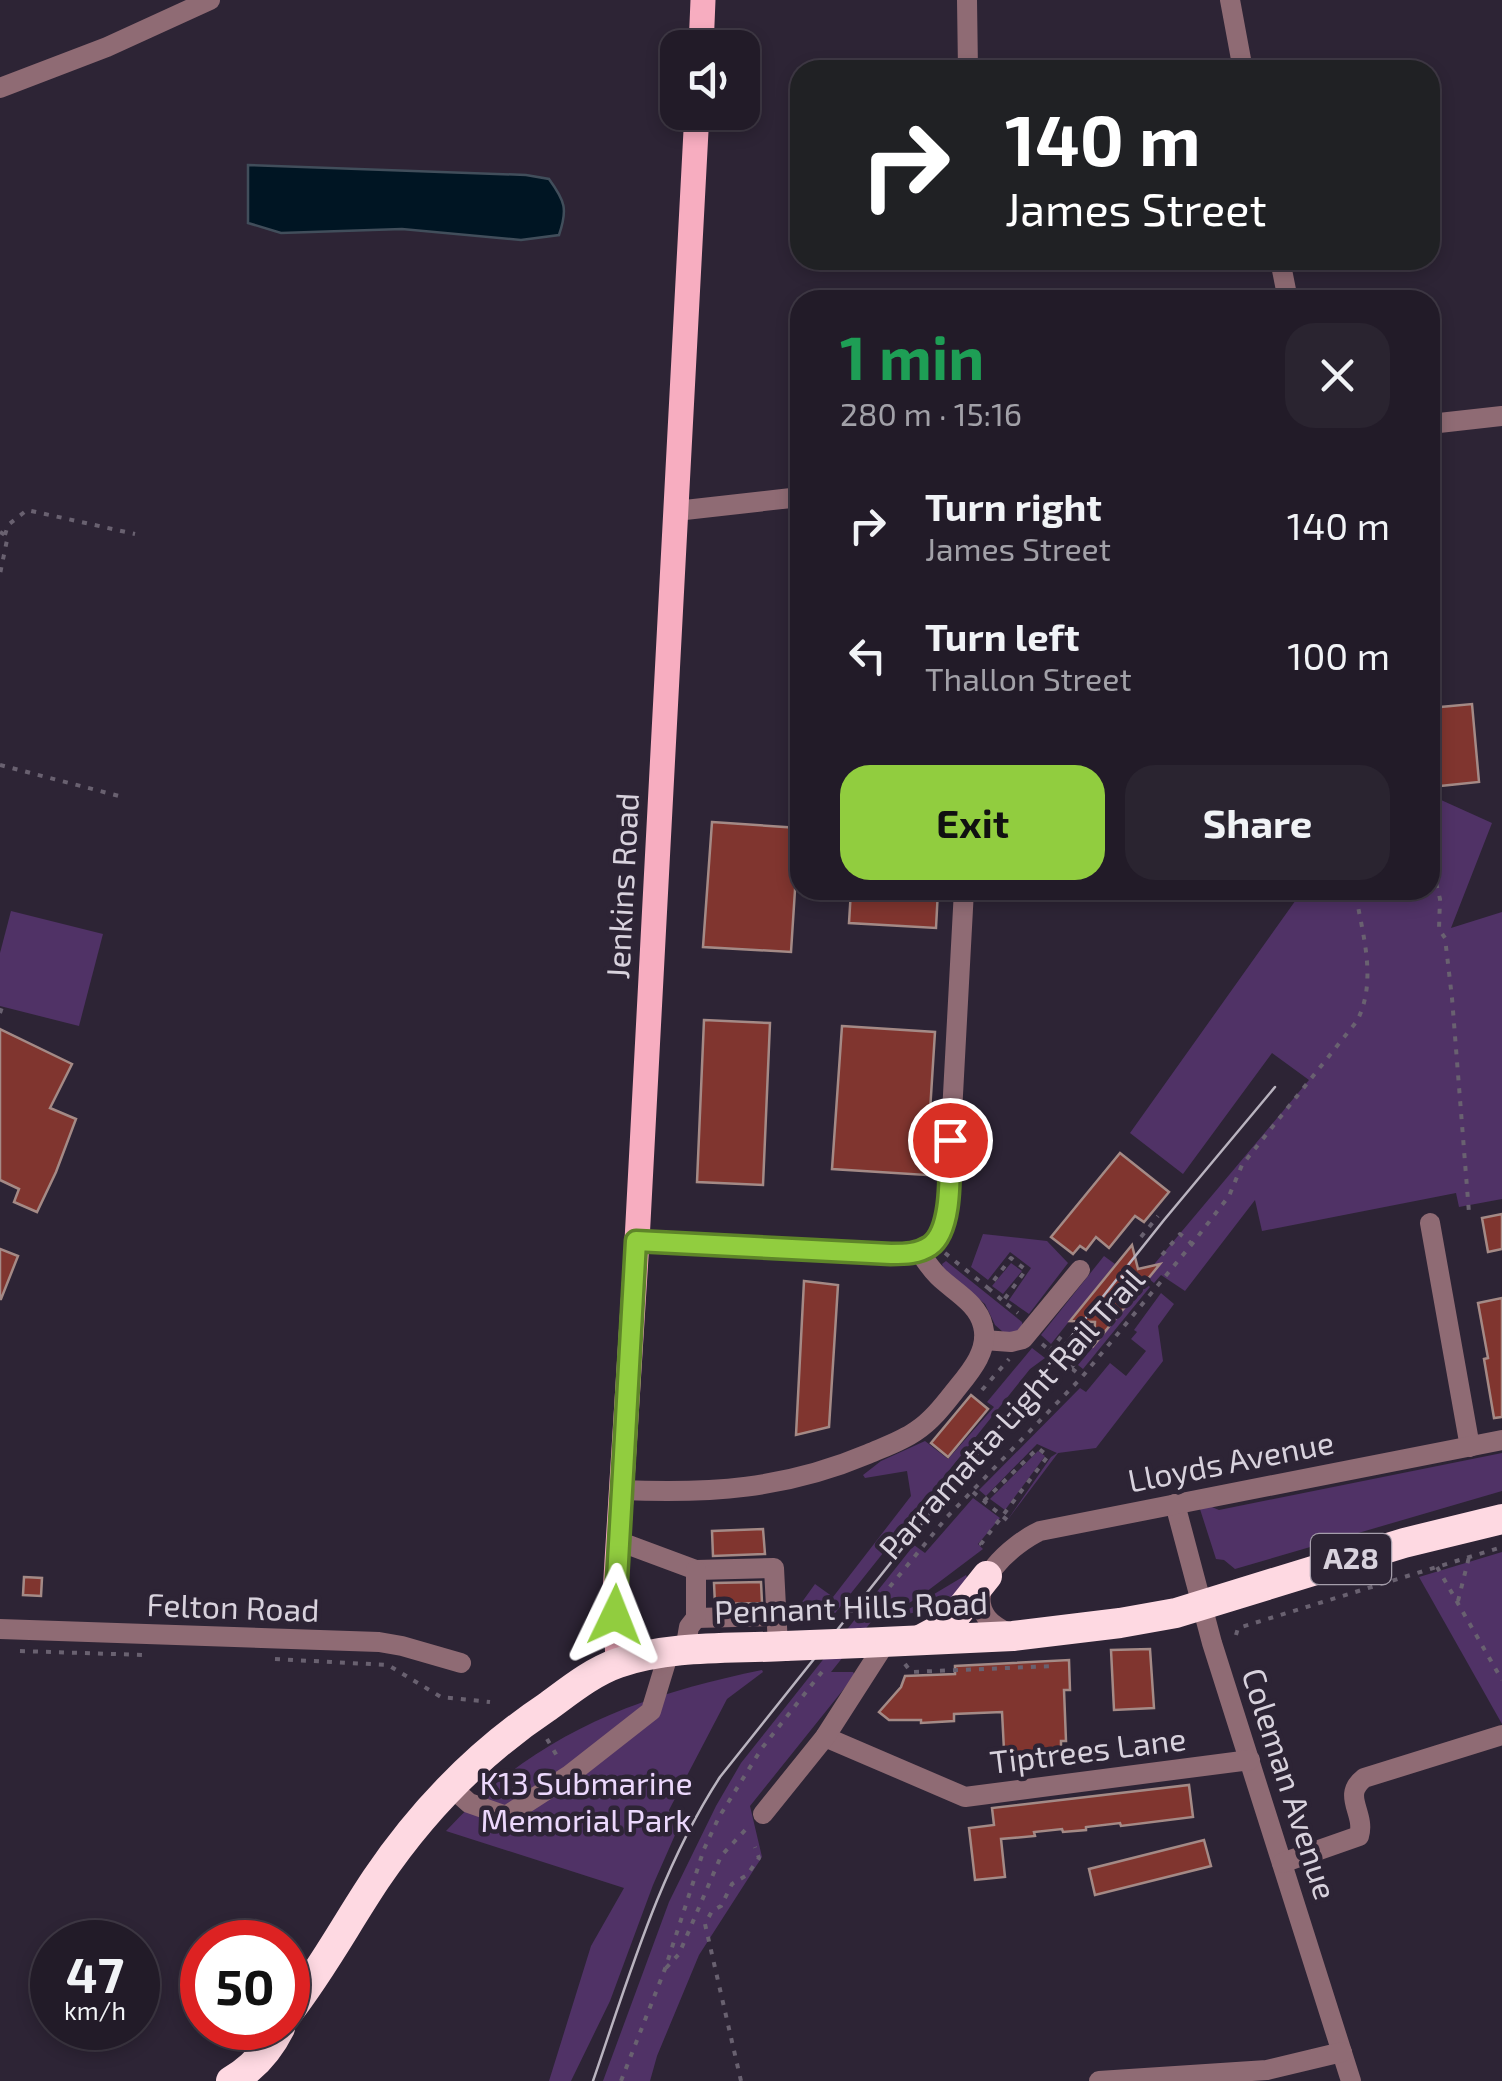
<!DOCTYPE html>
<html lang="en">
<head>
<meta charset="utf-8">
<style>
  body { margin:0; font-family:"Exo 2",sans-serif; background:#2a2430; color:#f1f3f6; height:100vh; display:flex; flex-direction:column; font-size:38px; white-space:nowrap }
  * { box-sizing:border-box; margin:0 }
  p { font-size:32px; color:#a2a1a8 }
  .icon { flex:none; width:55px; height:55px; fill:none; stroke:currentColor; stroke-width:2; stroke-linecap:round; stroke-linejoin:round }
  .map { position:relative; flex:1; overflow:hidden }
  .side { position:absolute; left:790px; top:290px; width:650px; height:610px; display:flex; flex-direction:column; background:#221b28; border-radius:30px; box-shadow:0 5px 15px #0003,0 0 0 2px #3f3945 }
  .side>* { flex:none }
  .banner { position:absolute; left:790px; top:60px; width:650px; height:210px; border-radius:30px; box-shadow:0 5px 15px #0003,0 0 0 2px #3f3945; background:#202124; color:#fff; overflow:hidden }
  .controls { position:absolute; left:660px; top:30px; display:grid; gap:20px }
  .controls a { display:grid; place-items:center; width:100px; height:100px; border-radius:20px; background:#221b28; box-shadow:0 5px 15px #0003,0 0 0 2px #3f3945; font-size:50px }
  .speed { position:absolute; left:30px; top:1920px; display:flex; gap:20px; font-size:50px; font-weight:700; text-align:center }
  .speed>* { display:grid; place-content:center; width:130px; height:130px; border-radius:50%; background:#221b28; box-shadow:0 5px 15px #0003,0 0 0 2px #3f3945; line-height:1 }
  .speed small { font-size:25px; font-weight:400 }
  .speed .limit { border:15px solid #d22; background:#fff; color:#111 }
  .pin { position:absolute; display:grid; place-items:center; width:85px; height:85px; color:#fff; margin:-42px; border:5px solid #fff; border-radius:50%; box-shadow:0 2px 10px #0007 }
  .me { position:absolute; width:110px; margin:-55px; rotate:2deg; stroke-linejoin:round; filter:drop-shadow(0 0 8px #0008) }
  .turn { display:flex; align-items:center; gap:35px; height:210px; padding:0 50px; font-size:45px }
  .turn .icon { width:130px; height:130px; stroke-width:2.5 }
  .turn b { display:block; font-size:70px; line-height:85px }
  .round { display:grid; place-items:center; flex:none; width:105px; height:105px; border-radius:30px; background:#2a2430 }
  .summary { display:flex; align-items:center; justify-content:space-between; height:170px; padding:0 50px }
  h1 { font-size:60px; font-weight:700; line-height:75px; color:#1e9e55 }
  .action { display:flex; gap:20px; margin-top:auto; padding:20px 50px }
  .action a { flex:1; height:115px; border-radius:30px; background:#91cd3f; color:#111; font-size:40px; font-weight:700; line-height:115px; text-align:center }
  .action a+a { background:#2a2430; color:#f1f3f6 }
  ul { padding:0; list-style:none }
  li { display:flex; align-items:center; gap:30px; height:130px; padding:0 50px }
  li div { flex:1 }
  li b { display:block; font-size:38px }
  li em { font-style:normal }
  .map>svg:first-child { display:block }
  .green { fill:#503266 }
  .water { fill:#001523; stroke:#414e5b; stroke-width:2.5 }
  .building { fill:#80352f; stroke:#a48a86; stroke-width:2.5 }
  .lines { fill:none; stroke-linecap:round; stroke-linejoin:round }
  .path { stroke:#696170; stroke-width:4; stroke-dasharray:5 8; stroke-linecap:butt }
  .minor { stroke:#8f6b74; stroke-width:20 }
  .major { stroke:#f7adc0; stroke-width:25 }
  .highway { stroke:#fed9e2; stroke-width:30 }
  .tram { stroke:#b9b3bf; stroke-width:2.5 }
  .highway-bridge { stroke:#fed9e2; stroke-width:30 }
  .route-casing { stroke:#5e8529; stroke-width:25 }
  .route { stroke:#91cd3f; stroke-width:18 }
  .labels { text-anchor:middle; stroke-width:9; stroke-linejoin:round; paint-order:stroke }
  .shield { fill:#2d2435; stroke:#a59eab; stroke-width:2.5 }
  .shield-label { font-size:30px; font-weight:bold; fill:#d8d2dd }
  .street-label { font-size:32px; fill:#d8d2dd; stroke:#2d2435 }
  .park-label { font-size:32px; fill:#ecd8fd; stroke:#2d2435 }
</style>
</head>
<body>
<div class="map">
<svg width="1502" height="2081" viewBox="0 0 1502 2081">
  <rect width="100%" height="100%" fill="#2d2435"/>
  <g class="green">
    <path d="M1430,795L1492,823L1451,928L1502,912V1199L1459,1207L1456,1193L1262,1231L1255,1200L1185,1291L1161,1275L1154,1283L1149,1279L1155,1271L1151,1268L1309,1080L1272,1053L1183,1174L1130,1133L1303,890H1430Z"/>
    <path d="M11,911L103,934L79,1026L0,1006V953Z"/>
    <path d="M983,1234L1047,1241L1068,1263L1029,1314L1009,1300L1031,1268L1010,1252L988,1280L971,1267Z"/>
    <path d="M1104,1256L1115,1264L1051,1344L1041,1335Z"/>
    <path d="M946,1261L1022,1322L1023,1329L1011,1333L1003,1332L995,1325L985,1304L944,1270L942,1264Z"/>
    <path d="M1011,1263L1022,1271L1003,1294L992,1286Z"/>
    <path d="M1146,1283L1150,1287L1083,1369L1078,1365Z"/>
    <path d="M1161,1293L1174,1304L1158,1326L1163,1361L1096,1448L1058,1453L1006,1522L1051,1457L1057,1453L1037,1444L986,1496L979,1490L1080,1388L1086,1392L1110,1363L1126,1376L1146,1351L1131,1339L1137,1332L1134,1330Z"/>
    <path d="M1032,1348L1045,1358L1030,1369L828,1622L789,1620L815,1584L833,1597L911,1496L907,1471L865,1478L863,1475L881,1461L925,1441L948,1459L994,1407L987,1402Z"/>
    <path d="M1038,1451L1045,1456L1005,1510L990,1499Z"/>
    <path d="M1502,1453V1491L1235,1569L1224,1560L1216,1559L1199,1506L1207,1505L1219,1510Z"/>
    <path d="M973,1498L1000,1518L978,1544L983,1549L922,1595L891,1614L884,1617H875L831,1672H853L855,1675L750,1806L762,1857L699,1955L657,2056L650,2081H603L669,1902L716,1806L741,1763L914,1545L925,1553Z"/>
    <path d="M1502,1552V1724L1419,1577Z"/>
    <path d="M966,1575L968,1580L951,1608L905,1614L904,1612Z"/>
    <path d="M762,1670L763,1672L727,1699L669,1810L675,1835L653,1885L610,2001L571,2081H549L591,1946L624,1888L446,1831C535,1734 636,1696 762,1670Z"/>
  </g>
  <path class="water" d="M248,165L526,175L549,179C565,201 568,209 559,235L521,240L402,229L281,233L248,223Z"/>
  <g class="building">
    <path d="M1472,704L1479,782L1430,787V708Z"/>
    <path d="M712,822L799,828L791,952L703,947Z"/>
    <path d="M851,890H938L936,928L849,923Z"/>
    <path d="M704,1020L770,1023L763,1185L697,1182Z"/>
    <path d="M842,1026L935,1032L926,1175L832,1169Z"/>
    <path d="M0,1029L72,1064L50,1108L76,1119L56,1172L37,1212L14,1202L19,1189L0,1180Z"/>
    <path d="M1120,1153L1169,1192L1144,1222L1135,1216L1109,1248L1096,1237L1086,1250L1080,1246L1073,1254L1051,1237Z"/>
    <path d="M1502,1214V1249L1488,1252L1482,1218Z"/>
    <path d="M1132,1245L1138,1269L1160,1264L1094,1345L1095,1322L1070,1321Z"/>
    <path d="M0,1249L18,1256L1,1299H0Z"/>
    <path d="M804,1281L838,1285L829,1427L796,1435Z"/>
    <path d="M1502,1298V1417L1494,1418L1484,1359L1488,1358L1478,1303Z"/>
    <path d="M971,1395L988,1409L948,1457L931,1443Z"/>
    <path d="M763,1529L765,1554L713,1556L712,1531Z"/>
    <path d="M24,1577L42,1578L41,1596L23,1595Z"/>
    <path d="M761,1582L762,1603L715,1604L714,1583Z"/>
    <path d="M1150,1649L1154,1708L1114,1710L1111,1650Z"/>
    <path d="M1069,1660L1070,1690H1064L1066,1741H1061V1750L1029,1754V1752L1016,1753L1015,1750H1004L1002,1712L954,1714V1721L921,1723V1720H889L879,1712L901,1687L905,1676L955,1674V1666Z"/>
    <path d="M1189,1785L1193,1817L1121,1826L1120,1823L1086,1827V1830L1063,1832L1062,1829L1034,1832L1035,1836L1001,1839L1005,1877L975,1880L969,1828L994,1825L992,1808Z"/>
    <path d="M1204,1840L1211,1866L1095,1895L1089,1869Z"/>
  </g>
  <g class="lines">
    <g class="path">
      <path d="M0,532L5,535L7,540L0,574"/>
      <path d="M5,535L8,525L27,510L135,534"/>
      <path d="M0,765L123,797"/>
      <path d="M1430,872L1435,879L1440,899L1439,929L1445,938L1452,998L1469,1213"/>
      <path d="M0,1013L2,1007"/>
      <path d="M1141,1237L1158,1216"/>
      <path d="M945,1253L988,1288L1011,1258L1026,1270L1003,1301L1018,1313"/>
      <path d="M1162,1255L1180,1234L1192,1244"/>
      <path d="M988,1288L1003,1301"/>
      <path d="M1042,1344L1081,1376"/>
      <path d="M1050,1351L1063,1334"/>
      <path d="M1071,1368L1084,1351"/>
      <path d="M982,1390L1009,1359"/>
      <path d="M973,1492L1012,1524"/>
      <path d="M984,1501L1038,1448L1048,1456L981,1544L985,1548"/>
      <path d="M1437,1567L1502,1680"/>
      <path d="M1458,1601L1469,1557"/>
      <path d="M865,1617L947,1517L1082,1377L1192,1244L1229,1196L1242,1165L1357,1021C1378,980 1362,933 1355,890"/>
      <path d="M1236,1635L1238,1628L1502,1547"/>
      <path d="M20,1651L145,1655"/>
      <path d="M275,1659L388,1665L441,1697L490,1702"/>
      <path d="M905,1664L911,1672L1056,1666"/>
      <path d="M547,1739L560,1761"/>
      <path d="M666,1968L679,1954L721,1856L748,1827"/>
      <path d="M621,2081L665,1969L704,1849L719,1817L762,1748L825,1668"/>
      <path d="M741,2081L705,1924L712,1911L721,1906L732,1884L747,1875L759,1858L755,1847"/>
    </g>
    <g class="minor">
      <path d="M967,0L968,70"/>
      <path d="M1230,0L1243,70"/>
      <path d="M0,88L107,47L210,0"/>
      <path d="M1280,260L1288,300"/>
      <path d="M1430,424L1502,416"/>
      <path d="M676,511L800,497"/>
      <path d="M1430,1223L1470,1447"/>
      <path d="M637,1241L903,1254C935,1251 942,1236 947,1206L964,890"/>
      <path d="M984,1340L1011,1342L1023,1339L1080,1270"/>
      <path d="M621,1490C710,1494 785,1489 868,1454C884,1447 902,1441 916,1431C933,1420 946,1402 958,1387C972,1370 989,1349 983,1326C978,1303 953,1291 938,1276C930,1268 925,1260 919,1251"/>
      <path d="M1175,1504L1212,1643L1351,2081"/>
      <path d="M618,1541L696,1570L774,1568L778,1646"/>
      <path d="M696,1618L776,1616"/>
      <path d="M0,1629L379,1642L402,1646L461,1663"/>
      <path d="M1013,1636C1004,1631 993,1626 987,1618C962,1586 1014,1543 1040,1531L1502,1440"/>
      <path d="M685,1650L689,1627L696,1618V1570"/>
      <path d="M825,1737L965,1797L1250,1760"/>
      <path d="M450,1786L469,1803L506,1816L568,1776L651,1711L669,1652"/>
      <path d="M763,1814L825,1737L886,1642"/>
      <path d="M1282,1863L1359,1836C1366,1813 1341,1796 1364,1778L1502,1735"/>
      <path d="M1099,2081L1267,2070L1342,2052"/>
    </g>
    <g class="major">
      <path d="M701,48L703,0"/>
      <path d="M618,1663L615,1593L637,1241L697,112"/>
    </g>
    <g class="highway">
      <path d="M920,1640L948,1625L987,1576"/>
      <path d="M861,1643L1013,1636L1120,1623L1176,1613L1404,1543L1502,1519"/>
      <path d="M288,2013C321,1971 346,1924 376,1879C422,1811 478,1753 547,1707C569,1691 592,1672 618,1663C672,1645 729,1649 785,1646"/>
      <path d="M231,2081C252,2069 269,2050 280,2028"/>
    </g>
    <path class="tram" d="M593,2081C629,1977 660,1869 720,1777L1164,1220L1275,1087"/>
    <path class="highway-bridge" d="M785,1646L861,1643"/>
  </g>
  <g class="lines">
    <defs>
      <path id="route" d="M615,1615L636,1241L891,1254C905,1254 918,1254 930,1246C954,1229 949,1167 950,1140"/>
    </defs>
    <use href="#route" class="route-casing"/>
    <use href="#route" class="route"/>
  </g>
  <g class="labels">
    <rect class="shield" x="1311" y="1534" width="80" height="50" rx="8"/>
    <g class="shield-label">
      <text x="1351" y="1569">A28</text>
    </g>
    <g class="street-label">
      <text transform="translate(623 886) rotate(-87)" y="11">Jenkins Road</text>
      <text transform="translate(1012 1414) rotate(-48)" y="11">Parramatta Light Rail Trail</text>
      <text transform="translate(1231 1462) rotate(-11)" y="11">Lloyds Avenue</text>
      <text transform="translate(233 1608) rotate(2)" y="11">Felton Road</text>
      <text transform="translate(851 1608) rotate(-2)" y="11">Pennant Hills Road</text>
      <text transform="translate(1088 1751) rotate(-7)" y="11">Tiptrees Lane</text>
      <text transform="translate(1289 1784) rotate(72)" y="11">Coleman Avenue</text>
    </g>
    <g class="park-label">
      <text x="586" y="1795">K13 Submarine<tspan x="586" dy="37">Memorial Park</tspan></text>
    </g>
  </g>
</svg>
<div class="controls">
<a><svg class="icon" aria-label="sound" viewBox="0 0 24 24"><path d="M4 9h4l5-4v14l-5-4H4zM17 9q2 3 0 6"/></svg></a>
</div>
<div class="speed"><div>47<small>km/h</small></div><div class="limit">50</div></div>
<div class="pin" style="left:950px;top:1140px;background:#d93025"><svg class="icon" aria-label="arrive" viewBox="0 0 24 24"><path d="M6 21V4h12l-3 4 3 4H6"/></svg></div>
<svg class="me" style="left:615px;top:1615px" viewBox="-20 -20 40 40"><path d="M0-17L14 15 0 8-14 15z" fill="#91cd3f" stroke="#fff" stroke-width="4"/></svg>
<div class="banner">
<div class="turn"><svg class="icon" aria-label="right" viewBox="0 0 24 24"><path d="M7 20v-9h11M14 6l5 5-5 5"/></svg><div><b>140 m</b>James Street</div></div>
</div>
<section class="side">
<div class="summary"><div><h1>1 min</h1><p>280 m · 15:16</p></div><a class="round"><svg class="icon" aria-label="close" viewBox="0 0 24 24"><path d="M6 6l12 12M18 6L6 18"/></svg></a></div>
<ul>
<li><svg class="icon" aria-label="right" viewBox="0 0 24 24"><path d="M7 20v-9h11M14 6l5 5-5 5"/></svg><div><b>Turn right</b><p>James Street</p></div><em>140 m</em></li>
<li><svg class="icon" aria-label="left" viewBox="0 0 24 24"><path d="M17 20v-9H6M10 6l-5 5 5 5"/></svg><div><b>Turn left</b><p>Thallon Street</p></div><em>100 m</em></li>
</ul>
<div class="action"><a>Exit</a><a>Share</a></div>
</section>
</div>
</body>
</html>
